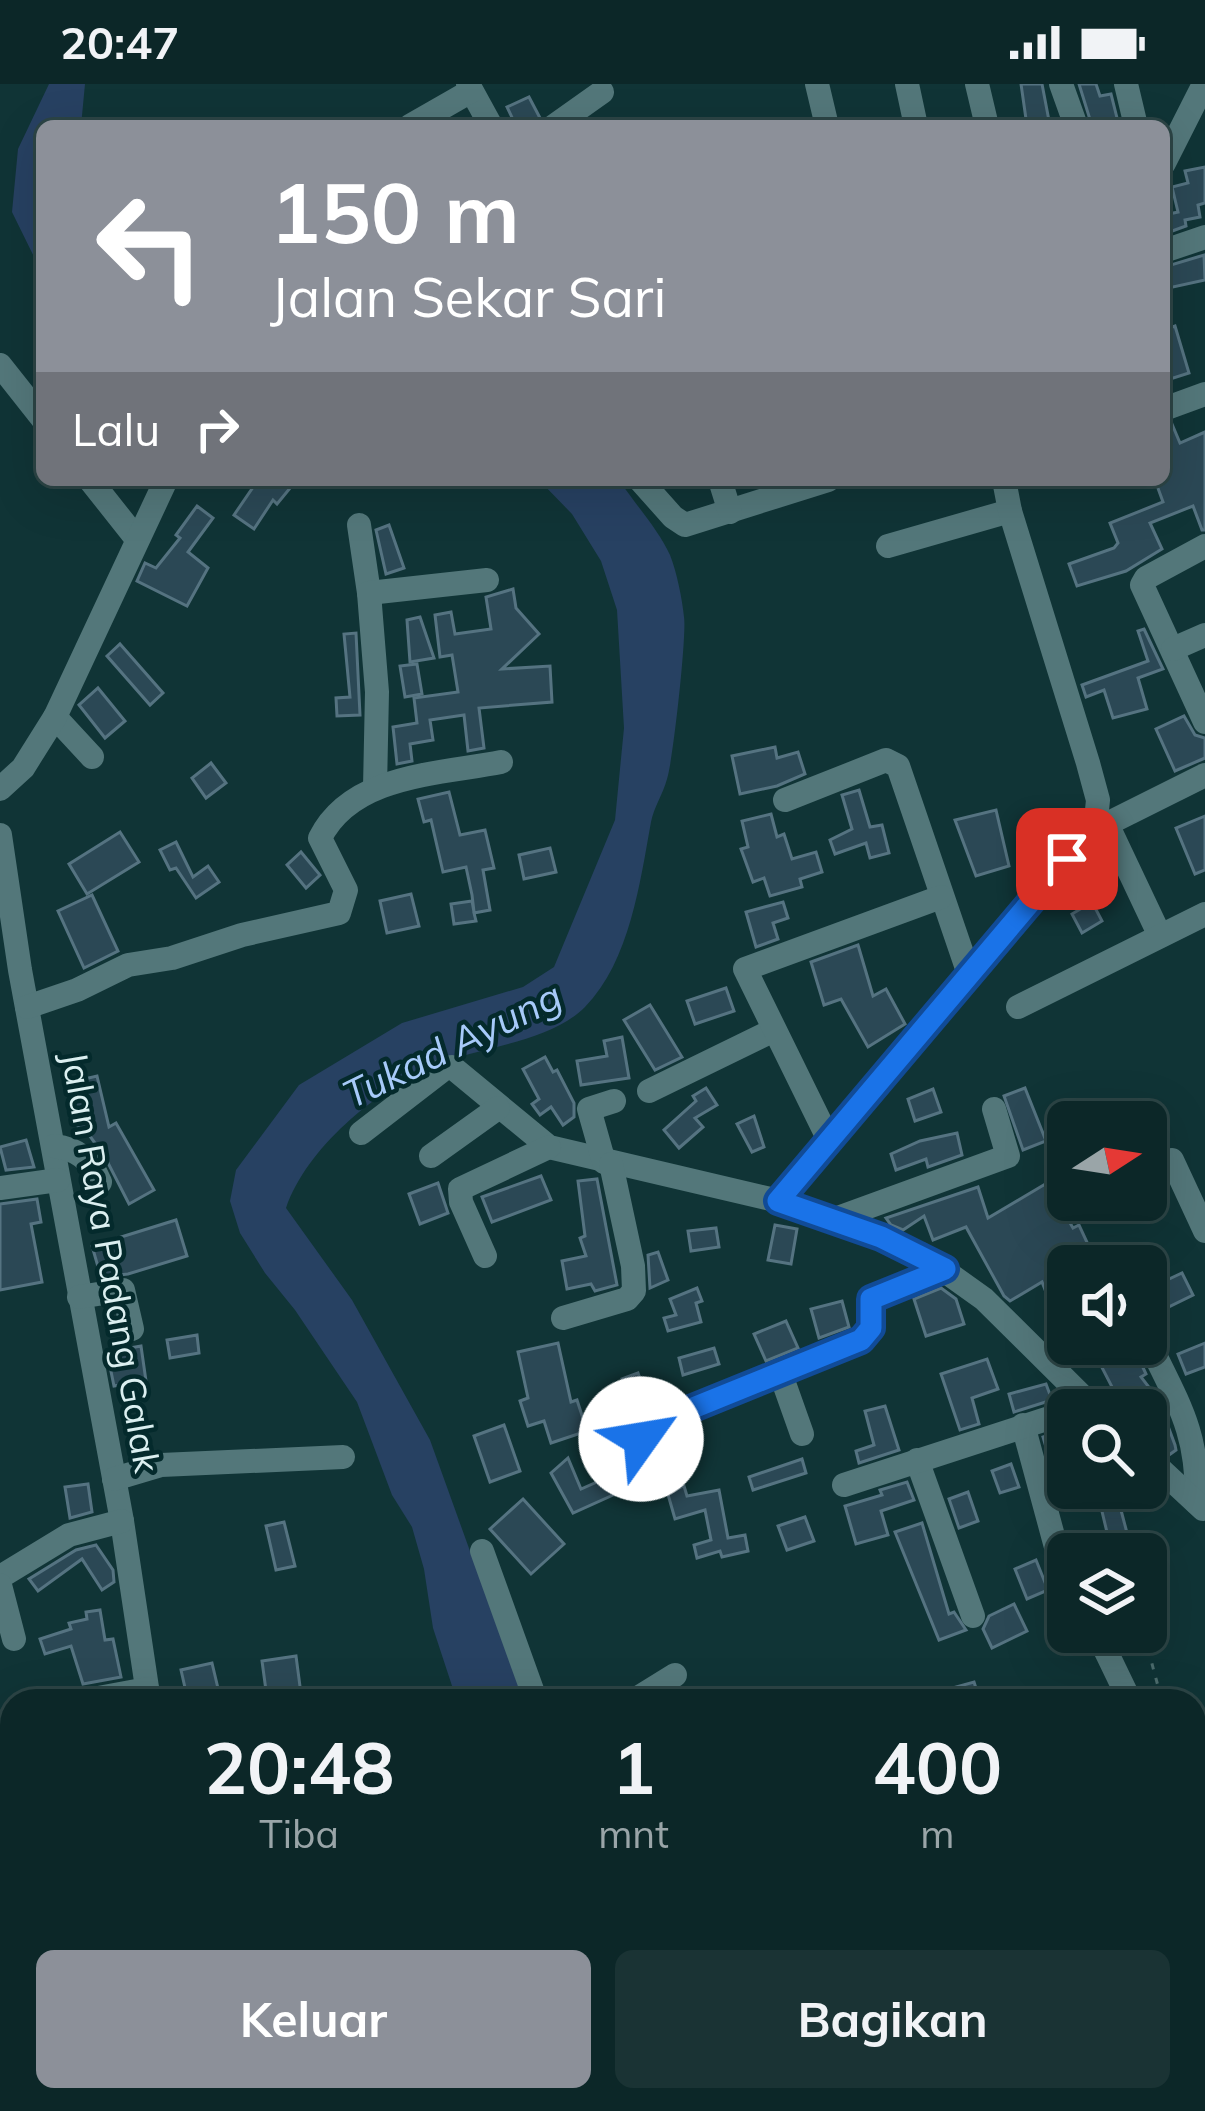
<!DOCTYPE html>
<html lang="id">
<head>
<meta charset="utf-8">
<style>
  body { margin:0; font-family:Mulish,sans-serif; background:#1a3334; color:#f1f3f6; height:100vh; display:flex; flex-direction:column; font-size:45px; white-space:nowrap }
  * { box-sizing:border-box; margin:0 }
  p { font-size:39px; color:#9aa5a8 }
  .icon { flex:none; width:66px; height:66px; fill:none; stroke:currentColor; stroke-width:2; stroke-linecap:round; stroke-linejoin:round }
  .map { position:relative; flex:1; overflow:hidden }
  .sheet { position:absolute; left:0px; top:1605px; width:1206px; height:423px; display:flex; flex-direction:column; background:#0c2728; border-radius:36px 36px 0 0; box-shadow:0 12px 48px #0002,0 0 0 3px #2c4445 }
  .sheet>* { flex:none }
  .hud { position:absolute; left:36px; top:36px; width:1134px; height:366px; border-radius:18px; box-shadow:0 12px 48px #0002,0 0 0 3px #2c4445; background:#8c9099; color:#fff; overflow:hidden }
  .needle { width:78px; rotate:78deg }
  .tools { position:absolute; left:1047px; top:1017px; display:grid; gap:24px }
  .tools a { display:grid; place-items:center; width:120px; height:120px; border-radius:18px; background:#0c2728; box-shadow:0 12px 48px #0002,0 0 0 3px #2c4445; font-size:60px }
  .pin { position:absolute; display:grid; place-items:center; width:102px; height:102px; color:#fff; margin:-51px; border-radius:24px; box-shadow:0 6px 18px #0006 }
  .me { position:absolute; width:132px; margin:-66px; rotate:58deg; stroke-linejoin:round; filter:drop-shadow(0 0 9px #0008) }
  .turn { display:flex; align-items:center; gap:42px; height:252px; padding:0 36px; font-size:54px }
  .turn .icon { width:156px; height:156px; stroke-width:2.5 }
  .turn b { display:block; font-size:84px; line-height:102px }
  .then { display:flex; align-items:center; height:114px; padding:0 36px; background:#0003; gap:24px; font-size:45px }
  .eta { display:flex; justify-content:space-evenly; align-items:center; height:204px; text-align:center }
  .eta b { font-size:72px; font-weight:700; line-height:84px }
  .cta { display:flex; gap:24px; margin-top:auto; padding:24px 36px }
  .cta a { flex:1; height:138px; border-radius:18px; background:#8c9099; color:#fff; font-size:48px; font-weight:700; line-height:138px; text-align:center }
  .cta a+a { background:#1a3334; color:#f1f3f6 }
  .status { display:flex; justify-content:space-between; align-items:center; height:84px; padding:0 60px; background:#0c2728; direction:ltr }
  .status svg { height:33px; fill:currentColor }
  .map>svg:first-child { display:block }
  .water { fill:#274162 }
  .building { fill:#2b4855; stroke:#557381; stroke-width:3 }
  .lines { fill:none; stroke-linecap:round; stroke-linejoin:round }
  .path { stroke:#4e6e6f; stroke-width:3; stroke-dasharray:6 9; stroke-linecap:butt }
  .minor { stroke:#53777a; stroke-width:24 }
  .route-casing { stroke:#114b97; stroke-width:30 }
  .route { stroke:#1a73e8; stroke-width:21 }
  .labels { text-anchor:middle; stroke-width:9; stroke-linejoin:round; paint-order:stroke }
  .street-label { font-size:36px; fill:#dbeff0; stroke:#042a2c }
  .water-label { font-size:39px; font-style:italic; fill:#a7caf9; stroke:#042a2c }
</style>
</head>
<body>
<div class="status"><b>20:47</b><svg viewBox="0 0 49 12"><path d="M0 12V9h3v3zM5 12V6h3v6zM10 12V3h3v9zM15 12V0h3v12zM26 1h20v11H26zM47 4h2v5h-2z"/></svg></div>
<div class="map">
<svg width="1205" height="2027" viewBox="0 0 1205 2027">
  <rect width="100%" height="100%" fill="#103436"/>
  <g class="water">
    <path d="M49,0H85L81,42H42V189L12,128L18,65Z"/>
    <path d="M539,396H619C635,420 658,445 670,471C677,489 682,514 684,533C687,550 673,677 667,695C663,710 654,723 651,738C640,798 630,877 585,923C549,959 478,963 433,982C375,1007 307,1064 286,1124L352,1216L430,1356L524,1617H457L433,1544L424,1485L412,1443L392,1411L357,1318L295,1226L265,1189L240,1149L230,1117L236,1086L299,1001L402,939L523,903L554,883L615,736L624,644L617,526L601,477L572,430Z"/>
    <path d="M627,2016H756L767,2027H635Z"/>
  </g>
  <g class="building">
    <path d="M1021,0H1042L1050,42H1027Z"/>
    <path d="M1079,0H1096L1100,12L1111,10L1119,42H1092Z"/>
    <path d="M529,13L540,34L516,42L507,23Z"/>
    <path d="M1205,83V119L1198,121L1200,133L1185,136L1186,142L1164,150V131L1178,128L1172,103L1188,99L1185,87Z"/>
    <path d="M1204,171L1205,196L1164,205V183Z"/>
    <path d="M1175,242L1189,289L1164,297V246Z"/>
    <path d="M1172,340L1180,359L1205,348V446H1202L1193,422L1150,439L1162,465L1126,487L1077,502L1069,480L1114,464L1118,459L1110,439L1163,418L1155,396H1164V341Z"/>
    <path d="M258,396H283L291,403L277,420L273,416L254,445L234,431Z"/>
    <path d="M197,422L213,434L188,468L208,484L187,522L137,497L145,479L156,484L180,454L176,451Z"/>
    <path d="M389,441L404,484L386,490L376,446Z"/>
    <path d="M513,505L516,524L539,550L502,585L550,582L552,618L479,624L484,664L468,667L464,631L430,636L433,656L410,660L412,677L397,680L393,643L417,639L414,614L458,608L452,571L440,573L435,531L451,528L455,550L491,545L486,513Z"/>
    <path d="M420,533L434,574L410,578L407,536Z"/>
    <path d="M1144,545L1163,585L1138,594L1147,625L1113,634L1104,606L1086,613L1082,601L1148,577L1138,547Z"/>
    <path d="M356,549L360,631L337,632L336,614L350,613L344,550Z"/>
    <path d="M120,560L163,609L150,621L107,572Z"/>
    <path d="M417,580L422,610L405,613L400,582Z"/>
    <path d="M98,604L125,637L105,654L79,621Z"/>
    <path d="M1184,632L1195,651L1205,654V674L1175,687L1156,645Z"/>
    <path d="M775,663L777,674L798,668L805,690L777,702L740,710L732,672Z"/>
    <path d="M211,679L226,699L206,714L192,694Z"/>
    <path d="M859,706L870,743L882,741L889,769L870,774L866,759L835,770L830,756L852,745L842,711Z"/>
    <path d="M449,708L460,751L485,746L494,784L483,786L490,826L474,829L476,837L454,840L451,820L472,817L474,828L472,811L466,783L443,788L431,736L424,738L418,715Z"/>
    <path d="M996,726L1009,782L976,792L955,736Z"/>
    <path d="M771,730L777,753L784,750L792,775L816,768L822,788L800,795L802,803L770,812L764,794L753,798L741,765L748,763L742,737Z"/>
    <path d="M1205,732V786L1195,790L1176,744Z"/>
    <path d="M120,748L139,778L87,810L69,780Z"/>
    <path d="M176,758L193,793L208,782L219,798L196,814L176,784L170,786L160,766Z"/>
    <path d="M550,764L556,788L524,795L519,771Z"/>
    <path d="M301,768L320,791L306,804L287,781Z"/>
    <path d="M1104,778L1115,801L1082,816L1073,796Z"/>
    <path d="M411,810L419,842L387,849L380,817Z"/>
    <path d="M92,811L118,867L84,884L58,827Z"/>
    <path d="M783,818L788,834L773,839L778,855L756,863L746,828Z"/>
    <path d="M1092,818L1102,837L1082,849L1072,830Z"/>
    <path d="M858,861L873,912L886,905L905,940L868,963L841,915L824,921L811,878Z"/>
    <path d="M726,904L734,927L695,940L687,917Z"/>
    <path d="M650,921L682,973L655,986L624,936Z"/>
    <path d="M622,953L629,994L581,1001L577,977L607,972L604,957Z"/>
    <path d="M545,973L553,988L557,986L574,1019V1033L563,1041L551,1023L540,1031L532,1020L539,1015L523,985Z"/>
    <path d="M97,992L109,1043L116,1039L154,1106L129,1120L105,1073L87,1048L80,1050L67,999Z"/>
    <path d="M706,1004L717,1021L695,1034L703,1043L679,1064L664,1046L696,1017L693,1012Z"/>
    <path d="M1025,1004L1046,1057L1023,1066L1004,1012Z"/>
    <path d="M933,1005L941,1028L915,1037L908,1015Z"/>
    <path d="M754,1032L764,1063L752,1068L737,1040Z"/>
    <path d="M957,1049L962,1071L928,1083L926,1075L896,1086L891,1070L920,1057Z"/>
    <path d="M26,1056L34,1083L6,1086L0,1063Z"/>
    <path d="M541,1092L551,1116L492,1138L482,1113Z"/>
    <path d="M597,1095L617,1201L595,1207L591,1200L567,1205L562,1177L586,1172L580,1154L585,1152L578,1097Z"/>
    <path d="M438,1099L448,1129L420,1140L409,1110Z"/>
    <path d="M1047,1099L1073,1144L1079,1141L1098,1182H1068V1235L1058,1239L1042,1198L1010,1217L1004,1212L966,1143L933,1156L924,1132L903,1146L891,1141L886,1134L978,1103L988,1134Z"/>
    <path d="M37,1115L41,1138L31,1140L42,1198L0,1206V1120Z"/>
    <path d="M176,1136L187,1172L128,1190L101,1193L92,1162Z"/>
    <path d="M775,1141L797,1145L791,1180L768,1176Z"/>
    <path d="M716,1144L719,1163L691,1167L688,1147Z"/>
    <path d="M658,1168L668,1196L650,1204L648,1171Z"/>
    <path d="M1182,1189L1193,1211L1146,1234V1206Z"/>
    <path d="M697,1204L702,1217L696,1219L701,1238L668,1247L664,1234L676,1231L670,1215Z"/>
    <path d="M941,1204L956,1215L964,1240L926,1252L914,1215Z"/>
    <path d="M842,1217L849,1243L819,1254L811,1225Z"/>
    <path d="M786,1237L798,1264L766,1277L754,1250Z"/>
    <path d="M197,1251L199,1269L170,1274L167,1256Z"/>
    <path d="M558,1259L571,1318L577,1316L587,1347L551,1359L544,1337L528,1342L520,1317L528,1314L518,1268Z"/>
    <path d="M1205,1259V1283L1186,1290L1178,1270Z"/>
    <path d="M1112,1260H1139V1275L1146,1290L1141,1293L1158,1315L1175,1361L1176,1366L1169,1371L1146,1348V1326H1129L1112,1303L1094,1268Z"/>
    <path d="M141,1262L146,1297L114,1302L107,1268Z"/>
    <path d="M714,1264L719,1280L683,1291L679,1274Z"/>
    <path d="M987,1275L998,1305L972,1314L979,1340L960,1346L941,1290Z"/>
    <path d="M638,1289L651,1324L635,1332L622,1295Z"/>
    <path d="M1046,1300L1052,1316L1014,1328L1009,1310Z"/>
    <path d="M885,1322L899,1366L859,1379L856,1367L874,1361L865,1327Z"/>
    <path d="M504,1341L520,1387L490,1398L474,1352Z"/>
    <path d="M1062,1347L1068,1372L1050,1377L1043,1353Z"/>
    <path d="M568,1374L581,1405L606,1394L613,1411L573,1429L551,1389Z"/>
    <path d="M802,1375L806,1389L753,1406L749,1393Z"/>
    <path d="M1011,1380L1019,1403L1000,1409L992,1387Z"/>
    <path d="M907,1398L914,1416L881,1427L888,1451L856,1460L845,1422L882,1411L880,1406Z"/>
    <path d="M88,1400L92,1428L70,1434L65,1403Z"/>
    <path d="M684,1402L687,1412L719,1406L728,1454L745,1451L748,1467L722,1473L720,1467L697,1474L694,1461L711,1456L705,1426L675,1435L667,1407Z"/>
    <path d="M1077,1404H1119L1120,1408L1063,1424L1059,1409Z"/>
    <path d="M968,1408L978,1437L959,1444L949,1415Z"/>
    <path d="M1117,1411L1131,1464L1112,1469L1099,1415Z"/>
    <path d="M523,1415L564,1460L531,1490L490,1445Z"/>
    <path d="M805,1433L814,1457L787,1466L778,1442Z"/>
    <path d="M284,1438L295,1482L276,1486L266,1442Z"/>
    <path d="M922,1439L949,1530L954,1528L966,1546L939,1556L895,1448Z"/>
    <path d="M96,1461L113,1486L114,1498L102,1506L82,1475L38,1507L29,1495L76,1466Z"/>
    <path d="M1036,1476L1048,1506L1027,1515L1015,1485Z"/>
    <path d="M1014,1520L1027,1547L992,1564L983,1545L989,1532Z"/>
    <path d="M100,1526L105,1556L113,1555L121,1593L83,1600L71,1562L45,1570L40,1555L71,1545L69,1539L87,1535L86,1528Z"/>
    <path d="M296,1572L301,1610L267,1614L262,1577Z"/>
    <path d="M212,1579L221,1617H188L181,1586Z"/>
    <path d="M974,1598L980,1617H948L945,1606Z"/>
  </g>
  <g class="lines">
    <path class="path" d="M1148,1565L1162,1617"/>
    <g class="minor">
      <path d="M468,0L491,42"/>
      <path d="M817,0L827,42"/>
      <path d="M907,0L916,42"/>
      <path d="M977,0L987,42"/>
      <path d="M1061,0L1076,42"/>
      <path d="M1126,0L1136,42"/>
      <path d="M410,42L471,7"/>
      <path d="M554,42L602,8"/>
      <path d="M1164,79L1204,0"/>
      <path d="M1164,167L1205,153"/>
      <path d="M0,281L42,334"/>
      <path d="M1164,325L1205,310"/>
      <path d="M90,396L136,454"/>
      <path d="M640,396L673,433L685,441L828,396"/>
      <path d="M720,396L730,428"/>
      <path d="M359,441L369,509"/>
      <path d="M888,462L1010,427"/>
      <path d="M1205,462L1146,494L1142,501L1205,638"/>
      <path d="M1173,565L1205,551"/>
      <path d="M55,633L92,673"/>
      <path d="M375,704L377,608L369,509L487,496"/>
      <path d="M0,705L23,684L55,633L166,396"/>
      <path d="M785,716L886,676L898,682L969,890"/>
      <path d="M1107,740L1160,852"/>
      <path d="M1095,746L1205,691"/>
      <path d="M0,751L20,886L122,1437L149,1617"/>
      <path d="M27,923L77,906L128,881L172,874L242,851L339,829L346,806L320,754C352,690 440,690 501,678"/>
      <path d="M1018,923L1205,830"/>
      <path d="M649,1007L772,947"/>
      <path d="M361,1049L444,985L452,983L549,1063L779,1117L921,1170L984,1215L1096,1326"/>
      <path d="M828,1054L745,885L941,813"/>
      <path d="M54,1062C78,1065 90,1075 100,1098"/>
      <path d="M431,1072L498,1024"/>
      <path d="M1172,1076L1205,1147"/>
      <path d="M604,1078L589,1025L614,1017"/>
      <path d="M0,1104L58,1096"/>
      <path d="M779,1117L828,1054L1095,746L1098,716L1088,679L1010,427L1004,396"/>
      <path d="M835,1135L1008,1072L994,1025"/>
      <path d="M485,1172L461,1118L460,1105L549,1063"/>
      <path d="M79,1213L123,1206L132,1245"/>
      <path d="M563,1234L627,1215L634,1207L633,1182L611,1080"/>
      <path d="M1154,1269C1182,1326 1198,1353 1197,1419"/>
      <path d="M780,1288L802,1350"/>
      <path d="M1023,1341L1066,1500"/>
      <path d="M1146,1372L1203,1425"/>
      <path d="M917,1376L973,1532"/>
      <path d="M656,1394L641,1355L646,1344L861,1256L871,1244V1215L945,1185"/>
      <path d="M114,1395L161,1381L343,1373"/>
      <path d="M844,1401L1068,1328"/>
      <path d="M482,1467L536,1617"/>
      <path d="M0,1493L69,1451L122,1437"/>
      <path d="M0,1501L14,1555"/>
      <path d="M1102,1559L1130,1617"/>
      <path d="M82,1617L147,1605"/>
      <path d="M633,1617L675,1591"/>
      <path d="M1198,1739L1205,1753"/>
      <path d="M1194,1843L1205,1835"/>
      <path d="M1194,1984L1205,1973"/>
      <path d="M0,1994L12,1998"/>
      <path d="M236,2016L237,2027"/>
      <path d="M774,2016L786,2027"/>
      <path d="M940,2016L950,2027"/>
      <path d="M173,2027V2016"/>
      <path d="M439,2027L450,2016"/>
    </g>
  </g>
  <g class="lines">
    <defs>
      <path id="route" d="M641,1355V1348L656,1339L861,1256L871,1244V1215L945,1185L881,1153L778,1117L1067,775"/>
    </defs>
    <use href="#route" class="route-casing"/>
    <use href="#route" class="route"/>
  </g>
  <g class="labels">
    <g class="street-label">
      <text transform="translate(111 1178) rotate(80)" y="13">Jalan Raya Padang Galak</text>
    </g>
    <g class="water-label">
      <text transform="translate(452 961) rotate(-26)" y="14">Tukad Ayung</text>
    </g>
  </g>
</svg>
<div class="tools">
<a><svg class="needle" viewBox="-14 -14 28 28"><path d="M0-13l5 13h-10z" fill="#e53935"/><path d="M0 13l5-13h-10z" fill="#9aa5a8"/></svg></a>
<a><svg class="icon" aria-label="sound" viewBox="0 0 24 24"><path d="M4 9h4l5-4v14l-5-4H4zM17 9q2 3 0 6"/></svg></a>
<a><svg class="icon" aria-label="search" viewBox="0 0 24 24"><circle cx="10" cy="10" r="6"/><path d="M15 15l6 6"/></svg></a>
<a><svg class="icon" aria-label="layers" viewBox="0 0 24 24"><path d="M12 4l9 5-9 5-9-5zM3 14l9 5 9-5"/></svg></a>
</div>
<div class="pin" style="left:1067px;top:775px;background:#d93025"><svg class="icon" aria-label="arrive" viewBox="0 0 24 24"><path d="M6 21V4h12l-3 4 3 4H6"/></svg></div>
<svg class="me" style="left:641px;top:1355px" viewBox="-20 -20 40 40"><circle r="19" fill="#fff"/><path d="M0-13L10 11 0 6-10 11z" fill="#1a73e8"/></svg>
<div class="hud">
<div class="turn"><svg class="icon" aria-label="left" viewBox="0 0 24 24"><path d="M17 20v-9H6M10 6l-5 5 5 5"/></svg><div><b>150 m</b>Jalan Sekar Sari</div></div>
<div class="then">Lalu<svg class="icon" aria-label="right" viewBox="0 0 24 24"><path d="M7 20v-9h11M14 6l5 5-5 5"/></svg></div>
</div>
<section class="sheet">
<div class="eta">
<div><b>20:48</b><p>Tiba</p></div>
<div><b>1</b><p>mnt</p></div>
<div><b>400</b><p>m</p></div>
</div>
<div class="cta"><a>Keluar</a><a>Bagikan</a></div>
</section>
</div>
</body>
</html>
